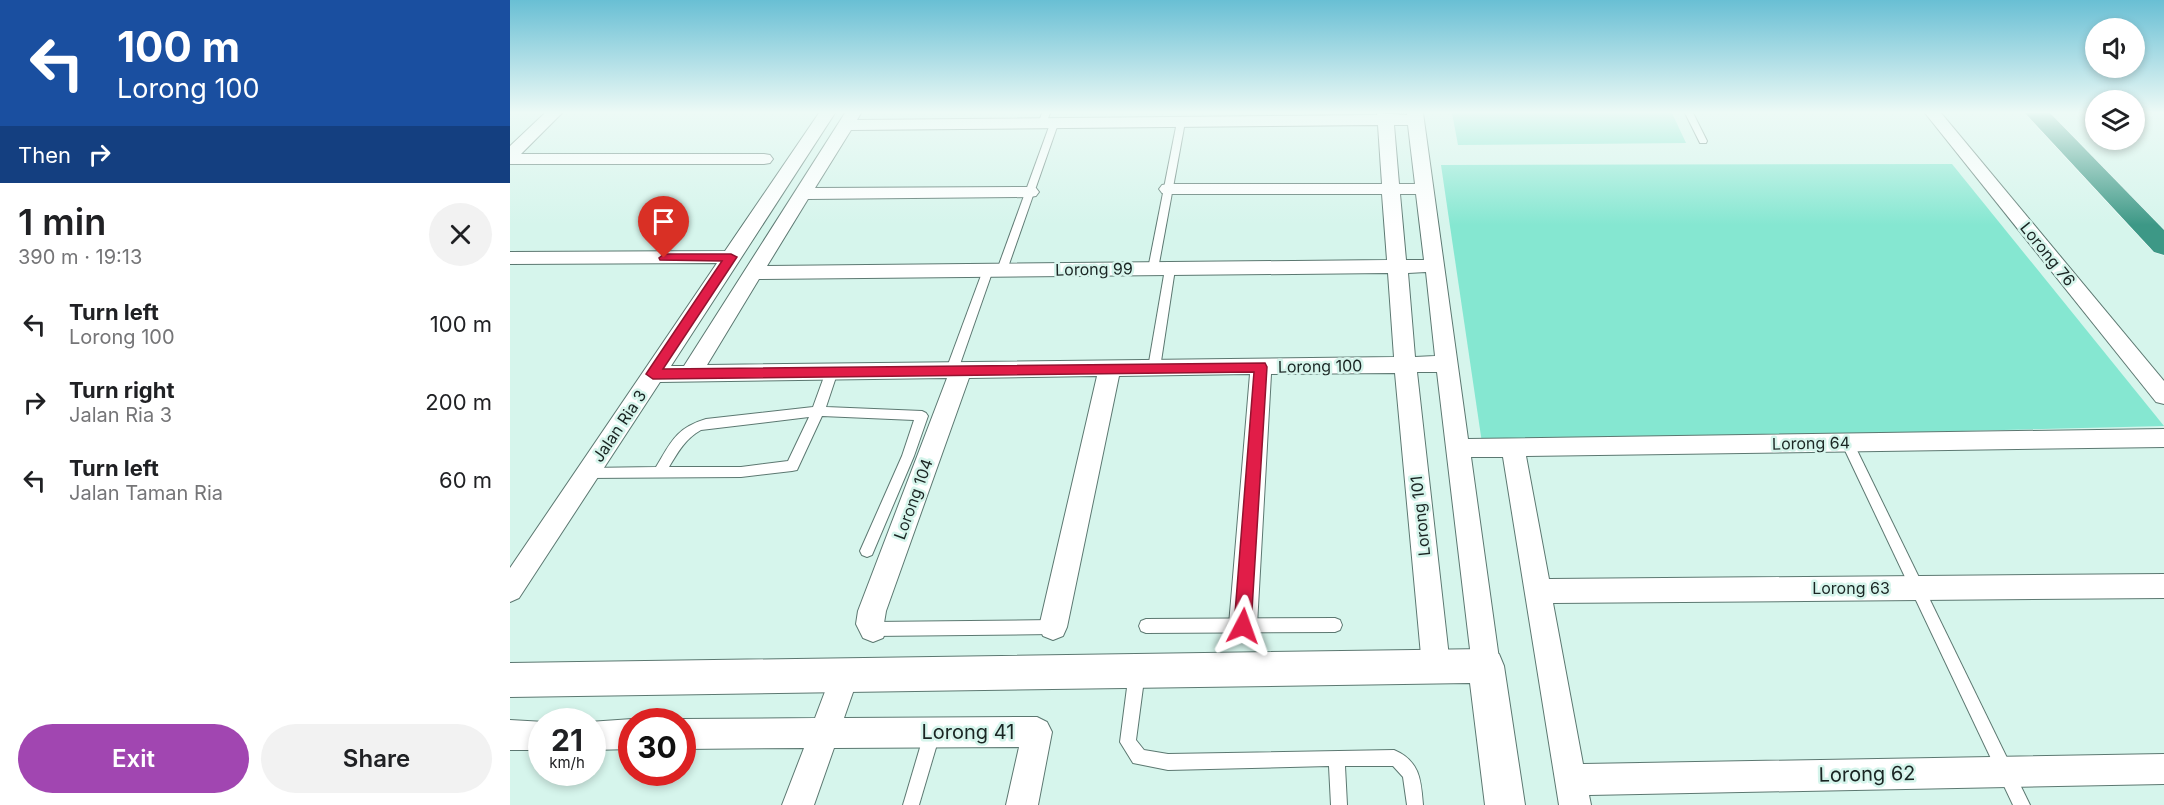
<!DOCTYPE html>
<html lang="en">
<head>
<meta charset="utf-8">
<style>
  body { margin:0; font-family:Inter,sans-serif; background:#f2f2f2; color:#202124; height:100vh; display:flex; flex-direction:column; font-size:22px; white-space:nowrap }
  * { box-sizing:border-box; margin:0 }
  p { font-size:20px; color:#757577 }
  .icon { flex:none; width:33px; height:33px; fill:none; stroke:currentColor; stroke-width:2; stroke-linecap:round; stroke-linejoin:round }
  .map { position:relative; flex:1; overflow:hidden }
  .side { display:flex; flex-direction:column; background:#fff; width:510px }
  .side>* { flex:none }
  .banner { background:#1a4fa0; color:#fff; overflow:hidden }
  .buttons { position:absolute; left:1575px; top:18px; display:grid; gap:12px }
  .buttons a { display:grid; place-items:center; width:60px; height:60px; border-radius:50%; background:#fff; box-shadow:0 3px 9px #0003; font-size:30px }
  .speed { position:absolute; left:18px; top:708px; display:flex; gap:12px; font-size:30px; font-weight:700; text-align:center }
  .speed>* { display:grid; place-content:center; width:78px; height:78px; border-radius:50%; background:#fff; box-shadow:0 3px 9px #0003; line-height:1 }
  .speed small { font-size:15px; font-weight:400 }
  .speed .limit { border:9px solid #d22; background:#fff; color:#111 }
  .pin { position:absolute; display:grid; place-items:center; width:51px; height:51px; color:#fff; margin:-62px -26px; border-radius:50% 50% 50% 0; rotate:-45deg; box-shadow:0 0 6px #0007 }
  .pin .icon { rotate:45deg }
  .me { position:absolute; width:66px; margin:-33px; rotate:4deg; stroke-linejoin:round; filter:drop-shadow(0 0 4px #0008) }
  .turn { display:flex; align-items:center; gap:21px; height:126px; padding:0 18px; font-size:27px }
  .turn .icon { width:78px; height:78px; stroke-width:2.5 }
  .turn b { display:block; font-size:42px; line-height:51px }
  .then { display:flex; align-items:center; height:57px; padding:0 18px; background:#0003; gap:12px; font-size:22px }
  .round { display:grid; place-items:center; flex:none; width:63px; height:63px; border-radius:32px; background:#f2f2f2 }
  .overview { display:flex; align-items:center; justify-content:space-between; height:102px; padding:0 18px }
  h1 { font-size:36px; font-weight:600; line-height:45px }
  .primary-button { display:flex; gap:12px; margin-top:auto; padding:12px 18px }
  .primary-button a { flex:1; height:69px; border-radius:36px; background:#a146b1; color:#fff; font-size:24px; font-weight:600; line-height:69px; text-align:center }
  .primary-button a+a { background:#f2f2f2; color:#202124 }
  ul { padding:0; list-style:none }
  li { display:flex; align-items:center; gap:18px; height:78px; padding:0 18px }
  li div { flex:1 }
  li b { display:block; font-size:22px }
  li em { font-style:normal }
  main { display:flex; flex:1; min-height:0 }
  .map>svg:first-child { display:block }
  .green { fill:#85e7d1 }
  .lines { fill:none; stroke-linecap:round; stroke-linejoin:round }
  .service-casing { stroke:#5c7871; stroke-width:2 }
  .minor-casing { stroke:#5c7871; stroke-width:2 }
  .tertiary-casing { stroke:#5c7871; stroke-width:2 }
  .motorway-casing { stroke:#fff; stroke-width:1 }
  .service { fill:#fff; fill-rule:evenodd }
  .minor { fill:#fff; fill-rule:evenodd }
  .tertiary { fill:#fff; fill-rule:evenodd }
  .motorway { fill:#3d9886; fill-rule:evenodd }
  .route { fill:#e11d48; stroke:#92132f; stroke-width:1.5 }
  .labels { text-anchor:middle; stroke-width:5; stroke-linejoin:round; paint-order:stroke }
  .street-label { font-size:16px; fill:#1a2523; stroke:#d6f5ec }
  .near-street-label { font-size:20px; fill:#1a2523; stroke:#d6f5ec }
</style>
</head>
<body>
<main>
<section class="side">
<div class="banner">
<div class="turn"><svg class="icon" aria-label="left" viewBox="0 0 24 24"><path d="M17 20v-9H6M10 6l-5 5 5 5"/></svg><div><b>100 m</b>Lorong 100</div></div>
<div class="then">Then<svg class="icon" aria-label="right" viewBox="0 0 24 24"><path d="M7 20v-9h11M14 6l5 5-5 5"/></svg></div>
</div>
<div class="overview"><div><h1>1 min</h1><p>390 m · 19:13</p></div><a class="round"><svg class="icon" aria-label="close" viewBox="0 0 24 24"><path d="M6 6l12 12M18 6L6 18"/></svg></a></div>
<ul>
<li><svg class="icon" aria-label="left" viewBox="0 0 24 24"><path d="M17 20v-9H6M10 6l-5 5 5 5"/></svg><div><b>Turn left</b><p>Lorong 100</p></div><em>100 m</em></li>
<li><svg class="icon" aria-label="right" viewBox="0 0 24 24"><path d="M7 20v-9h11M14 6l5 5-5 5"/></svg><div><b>Turn right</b><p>Jalan Ria 3</p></div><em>200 m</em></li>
<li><svg class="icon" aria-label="left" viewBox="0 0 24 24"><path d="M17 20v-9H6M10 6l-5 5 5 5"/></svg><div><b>Turn left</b><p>Jalan Taman Ria</p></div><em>60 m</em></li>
</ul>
<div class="primary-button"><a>Exit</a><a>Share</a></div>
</section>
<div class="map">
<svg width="1654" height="805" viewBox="0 0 1654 805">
  <rect width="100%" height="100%" fill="#d6f5ec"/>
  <g class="green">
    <path d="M942,113H1162L1176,143L948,145Z"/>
    <path d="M1442,164L1654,426L972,443L931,165Z"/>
  </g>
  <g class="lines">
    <defs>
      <g id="service">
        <path d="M532,113H540L536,124L532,127L528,124Z"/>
        <path d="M1175,113H1183L1197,141L1196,143H1190Z"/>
        <path d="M671,119L675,122L648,269L643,272L638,269L667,122Z"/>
        <path d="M544,121L548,124L497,270L492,273L488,272L487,270L540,124Z"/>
        <path d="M660,266L665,269L650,368L644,372L638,368L655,269Z"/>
        <path d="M478,267L483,270L448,370L446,373H438L436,370L473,270Z"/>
        <path d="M321,370L327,374L316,407L412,411L416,413L418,416L404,456L362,555L357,557L352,555L350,551L392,456L404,420L312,416L287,470L282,471L231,477L77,478L72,477L71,473L72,469L77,468L146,467C161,442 166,428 196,419L303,407L315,374ZM299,417L278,461L231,467H159C168,452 175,439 191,430Z"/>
        <path d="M1337,437L1341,439L1343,442L1520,805H1503L1331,442L1333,439Z"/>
        <path d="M825,618L830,620L832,625L830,630L825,632L636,633L631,631L629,626L631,621L636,619Z"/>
        <path d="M543,620L548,622L550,627L548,632L543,634L363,636L358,634L356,629L358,624L363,622Z"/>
        <path d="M627,665L632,667L635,672L626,740L634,750L658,754L884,750C910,761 911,780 913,805H897L893,777L883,766H835L837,805H821L819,766L658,770L623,763L610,742L619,672L622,667Z"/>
        <path d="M422,726L428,728L430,734L409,805H393L414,734L416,728Z"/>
      </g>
      <g id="minor">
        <path d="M35,113H52L11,154H254L260,155L263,159L260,163L254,164H0V146Z"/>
        <path d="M309,113H325L161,366H174L335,113H351L347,120L867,115V113L897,115V113H913L958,439L1654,429V447L1016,456L1039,579L1654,574V598L1043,603L1073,764L1654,754V784L1079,795L1081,805H1049L993,457H961L990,666L986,675L976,679L966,675L962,666L927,372H907L940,666L936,675L926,679L916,675L912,666L885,373L761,374L747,625L743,634L733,638L723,634L719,625L740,374L609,376L557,627L553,636L543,640L533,636L529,627L587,376L459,378L376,611L374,623L377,629L373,638L363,642L353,638L346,624L348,611L437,378L150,382L9,598L0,602V568L207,263L0,264V252L215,251ZM868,125L872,184H658L652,185L649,189L652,193L658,194H872L877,260L257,266L298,199L520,197L526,196L529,192L526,188L520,187L305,188L341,130ZM884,125H898L905,184H889ZM890,194H906L914,260H896ZM916,272L925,356L905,357L898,273ZM878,273L884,357L197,365L249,279Z"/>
        <path d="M1415,113H1431L1654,381V404L1646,402Z"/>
        <path d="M335,661L345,665L349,675L334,718L527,717L537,722L542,732L528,805H496L509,747L324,748L304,805H272L294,748L172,749V722H166L172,719L305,718L325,665Z"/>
        <path d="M122,719L128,722H122V749L82,750V722H79Z"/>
        <path d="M0,720L35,722H32V750H0Z"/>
      </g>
      <path id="tertiary" d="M976,649L989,654L994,666L1015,805H975L960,683L0,697V663Z"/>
      <path id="motorway" d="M1515,113H1540L1654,230V255L1644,252Z"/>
    </defs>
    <use href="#service" class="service-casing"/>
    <use href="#minor" class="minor-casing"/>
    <use href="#tertiary" class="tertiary-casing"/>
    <use href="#motorway" class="motorway-casing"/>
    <use href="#service" class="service"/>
    <use href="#minor" class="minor"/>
    <use href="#tertiary" class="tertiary"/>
    <use href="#motorway" class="motorway"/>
  </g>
  <linearGradient id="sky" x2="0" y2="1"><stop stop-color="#69bfd4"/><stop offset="0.5" stop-color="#edfaf6"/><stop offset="1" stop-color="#edfaf6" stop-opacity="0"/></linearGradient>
  <rect width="1654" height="225" fill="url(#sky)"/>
  <path class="route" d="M154,254H221L227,257L153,369L755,363L757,367L741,626L738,631L733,633L727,631L724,626L744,372L143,379L136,374L138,371L212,261L150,260L149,258Z"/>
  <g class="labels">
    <g class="street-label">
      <text transform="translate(1538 254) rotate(51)" y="6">Lorong 76</text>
      <text transform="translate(584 269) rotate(-1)" y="6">Lorong 99</text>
      <text transform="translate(810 366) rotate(-1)" y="6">Lorong 100</text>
      <text transform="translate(109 426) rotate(-56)" y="6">Jalan Ria 3</text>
      <text transform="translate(1301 443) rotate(-1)" y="6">Lorong 64</text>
      <text transform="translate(403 499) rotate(-70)" y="6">Lorong 104</text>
      <text transform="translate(910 516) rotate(-96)" y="6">Lorong 101</text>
      <text x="1341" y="594">Lorong 63</text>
    </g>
    <g class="near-street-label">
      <text x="458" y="739">Lorong 41</text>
      <text transform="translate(1357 774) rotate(-1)" y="7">Lorong 62</text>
    </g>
  </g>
</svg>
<div class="buttons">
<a><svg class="icon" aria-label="sound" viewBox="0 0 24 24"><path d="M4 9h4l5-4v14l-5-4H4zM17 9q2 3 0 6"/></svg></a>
<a><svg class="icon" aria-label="layers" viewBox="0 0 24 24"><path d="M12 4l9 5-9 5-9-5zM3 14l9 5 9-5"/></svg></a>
</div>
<div class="speed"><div>21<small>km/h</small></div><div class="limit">30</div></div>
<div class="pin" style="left:154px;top:258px;background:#d93025"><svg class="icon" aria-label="arrive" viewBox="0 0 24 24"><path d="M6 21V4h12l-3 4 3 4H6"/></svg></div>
<svg class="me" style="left:733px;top:626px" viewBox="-20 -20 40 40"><path d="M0-17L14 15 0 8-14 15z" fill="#e11d48" stroke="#fff" stroke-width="4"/></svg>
</div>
</main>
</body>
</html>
